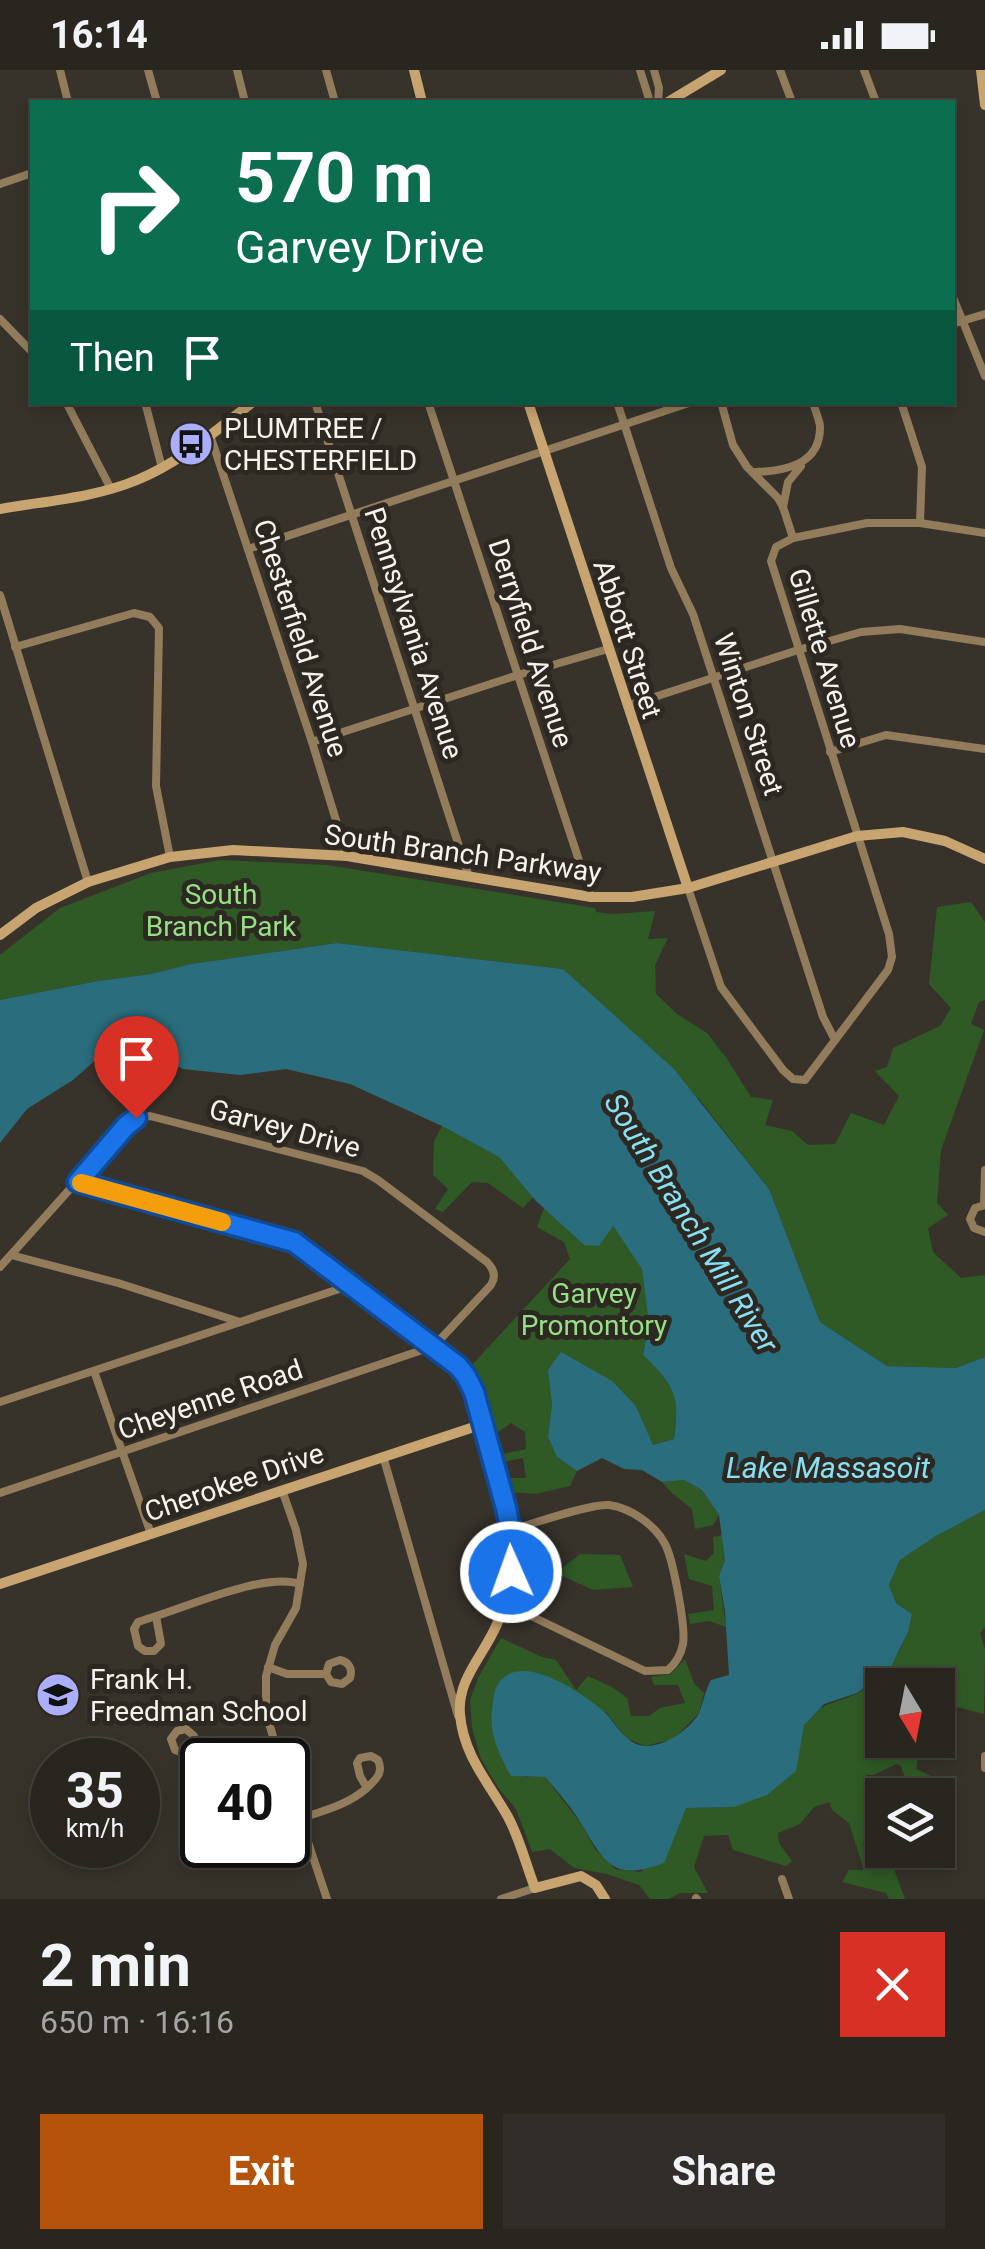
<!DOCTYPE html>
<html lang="en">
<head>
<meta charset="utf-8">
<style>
  body { margin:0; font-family:Roboto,sans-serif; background:#312e29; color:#f1f3f6; height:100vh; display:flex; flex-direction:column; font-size:38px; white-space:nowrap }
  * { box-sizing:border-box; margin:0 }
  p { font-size:32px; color:#a5a5a5 }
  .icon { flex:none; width:55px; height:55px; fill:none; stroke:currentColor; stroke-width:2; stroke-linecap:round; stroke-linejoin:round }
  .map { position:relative; height:1829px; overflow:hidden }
  .sheet { display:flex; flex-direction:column; background:#292620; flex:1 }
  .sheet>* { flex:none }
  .banner { position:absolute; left:30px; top:30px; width:925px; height:305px; border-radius:0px; box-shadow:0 5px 15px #0003,0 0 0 2px #45433e; background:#0b6e4f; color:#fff; overflow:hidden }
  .needle { width:65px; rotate:170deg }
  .controls { position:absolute; left:865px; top:1598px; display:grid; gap:20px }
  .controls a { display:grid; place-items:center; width:90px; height:90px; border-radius:0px; background:#292620; box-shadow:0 5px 15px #0003,0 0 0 2px #45433e; font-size:50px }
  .speed { position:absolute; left:30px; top:1668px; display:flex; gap:20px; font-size:50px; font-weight:700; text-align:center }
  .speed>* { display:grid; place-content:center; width:130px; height:130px; border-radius:50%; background:#292620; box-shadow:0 5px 15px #0003,0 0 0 2px #45433e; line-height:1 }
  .speed small { font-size:25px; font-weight:400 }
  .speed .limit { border:5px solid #111; border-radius:15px; background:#fff; color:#111 }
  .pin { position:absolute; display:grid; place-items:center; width:85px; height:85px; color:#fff; margin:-102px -42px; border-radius:50% 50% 50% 0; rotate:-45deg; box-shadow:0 0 10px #0007 }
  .pin .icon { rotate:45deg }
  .me { position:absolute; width:110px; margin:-55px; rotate:358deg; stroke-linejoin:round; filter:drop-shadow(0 0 8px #0008) }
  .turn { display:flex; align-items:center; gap:35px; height:210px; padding:0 40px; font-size:45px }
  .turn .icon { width:130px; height:130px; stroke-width:2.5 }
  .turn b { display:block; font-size:70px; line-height:85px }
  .then { display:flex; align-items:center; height:95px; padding:0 40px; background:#0003; gap:20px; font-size:38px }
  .round { display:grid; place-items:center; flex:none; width:105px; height:105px; border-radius:0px; background:#312e29 }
  .head { display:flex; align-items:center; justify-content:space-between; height:170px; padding:0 40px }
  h1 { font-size:60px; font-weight:700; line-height:75px }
  .cta { display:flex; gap:20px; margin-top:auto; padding:20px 40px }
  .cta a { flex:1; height:115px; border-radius:0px; background:#b45309; color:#fff; font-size:40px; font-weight:700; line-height:115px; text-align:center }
  .cta a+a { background:#312e29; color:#f1f3f6 }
  .status { display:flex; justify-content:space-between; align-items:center; height:70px; padding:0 50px; background:#292620; direction:ltr }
  .status svg { height:28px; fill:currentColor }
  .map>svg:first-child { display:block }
  .green { fill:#2f5a26 }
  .water { fill:#2a6e7d }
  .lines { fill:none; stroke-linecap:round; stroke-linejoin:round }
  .street { stroke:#927c5c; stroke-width:8 }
  .secondary { stroke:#c8a470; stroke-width:10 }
  .route-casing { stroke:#114b97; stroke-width:25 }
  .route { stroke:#1a73e8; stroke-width:18 }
  .slow { stroke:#f59e0b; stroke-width:18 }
  .labels { text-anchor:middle; stroke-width:10; stroke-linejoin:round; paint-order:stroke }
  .poi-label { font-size:28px; fill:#f7f4f0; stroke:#2d2922; text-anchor:start }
  .street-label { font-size:28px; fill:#f7f4f0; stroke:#2d2922 }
  .park-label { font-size:28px; fill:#94e183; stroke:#2d2922 }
  .water-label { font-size:30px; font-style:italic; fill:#88e0f4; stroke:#2d2922 }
</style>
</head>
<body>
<div class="status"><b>16:14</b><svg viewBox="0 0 49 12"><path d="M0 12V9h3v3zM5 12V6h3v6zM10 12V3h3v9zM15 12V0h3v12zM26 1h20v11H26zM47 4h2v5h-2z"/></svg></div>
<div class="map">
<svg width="985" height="1829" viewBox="0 0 985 1829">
  <rect width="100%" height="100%" fill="#37332b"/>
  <g class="green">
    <path d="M220,790L327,795L595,838L596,842L613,844L655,841L648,869L668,868L655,895L656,924L677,944L707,963L727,989L751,1027L773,1030L765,1055L792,1061L808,1075L835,1074L851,1043L884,1055L899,1026L875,1001L887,997L893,978L940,956L951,938L929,914L937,837L971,832L985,852V930L979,932L971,954L984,960L941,1080L937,1133L948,1145L928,1158L933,1182L961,1208L985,1205V1287L956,1298L887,1296L820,1252L769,1119L699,1029L563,899L337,873L191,894L151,904L98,911L0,930V885L60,838L151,803Z"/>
    <path d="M442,1056L499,1087L533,1127L523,1138L488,1113L472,1112L443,1142L435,1139L448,1119L433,1105L434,1072Z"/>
    <path d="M544,1138L584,1175L612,1155L642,1198L649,1254L643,1285C675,1316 680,1325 674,1369L653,1375L636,1336L548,1300L552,1334L548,1367L557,1387L577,1401L570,1416L536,1424L509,1422L508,1408H526L523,1388L503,1392L504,1384L526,1379L525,1362L511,1353L498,1362L495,1373L492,1361L487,1362L479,1318L471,1296L570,1189L564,1172L537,1157Z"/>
    <path d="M684,1410L702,1420L719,1445L713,1455L695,1459L692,1439L672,1423L662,1412Z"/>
    <path d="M985,1440V1557L980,1563L985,1579L984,1644L938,1632V1615H882V1670H920L916,1699L931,1706L922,1715L905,1708L901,1696L896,1694L874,1705H866C862,1730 882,1754 882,1780H887L905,1829H889L886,1823L842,1812L849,1800H864L849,1753L832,1740L829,1732L814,1737L800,1754L778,1763L779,1773L792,1791L786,1796L733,1780L728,1765L704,1766L694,1797L708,1823H680L669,1829H650L639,1815L607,1804L574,1798L550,1779L532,1782L516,1739L499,1719L481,1689L472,1658L470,1630L479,1606L501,1568L542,1587L556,1590L576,1620L588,1606L612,1617L627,1628L631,1646H649L660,1638L685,1633L678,1615H654L651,1607L671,1604L685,1589L694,1613L704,1623L699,1643L674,1669L645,1676L626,1668L606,1642L523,1707H545L582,1755L595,1779L615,1799L641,1802L686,1738L734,1737L795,1701C798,1689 799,1664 804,1655C815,1634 837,1633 856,1624C889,1607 905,1578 912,1544L896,1533L889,1515L900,1490L936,1466Z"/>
    <path d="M722,1465L725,1490L719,1506L726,1557L709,1551L690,1554L688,1544L714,1540L712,1516L689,1509L684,1484L706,1491L714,1483L713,1467Z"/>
    <path d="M580,1484L620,1485L633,1517L593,1520L556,1503Z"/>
  </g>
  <path class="water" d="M337,873L563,899L674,999L769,1119L820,1252L887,1296L956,1298L985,1287V1440L936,1466L900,1490L889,1515L896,1533L912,1544L908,1562L889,1601L857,1623L824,1634L804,1655L796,1701L767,1725L734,1737L686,1738L664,1793C617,1810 607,1798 584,1758C573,1739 559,1723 545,1707L511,1706C500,1686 489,1665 492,1641C493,1635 493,1624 496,1618C515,1577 579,1621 601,1639C616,1651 624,1676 647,1676C667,1675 687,1661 698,1645C702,1638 705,1620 711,1610L729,1605L725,1541L719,1506L725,1490L719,1445L702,1420L684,1410L662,1412L642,1400L624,1399L602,1388L577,1401L557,1387L548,1367L552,1334L548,1300L561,1282L612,1311L636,1336L653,1375L674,1369C680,1325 675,1316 643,1285L649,1254L642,1199L613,1156L599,1176L584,1175L536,1131L499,1087L442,1056L350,1014L286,999L240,1005L183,999L141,975L116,972L73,1010L27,1039L0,1073V930L98,911L151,904L191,894Z"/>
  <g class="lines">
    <g class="street">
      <path d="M60,0L68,32"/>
      <path d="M148,0L157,32"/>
      <path d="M237,0L245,32"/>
      <path d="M326,0L335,32"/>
      <path d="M640,0L650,32"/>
      <path d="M654,0L659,18L658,32"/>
      <path d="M780,0L792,32"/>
      <path d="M864,0L876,32"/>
      <path d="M0,114L32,103"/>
      <path d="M952,225L985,306"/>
      <path d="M0,249L32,282"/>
      <path d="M952,254L985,244"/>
      <path d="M66,332L111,419"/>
      <path d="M145,332L162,398"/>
      <path d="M315,332L469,807"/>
      <path d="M428,332L591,827"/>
      <path d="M617,332L671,498L693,544L823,947L835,970"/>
      <path d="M901,332L922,397L920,453"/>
      <path d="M210,365L312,672L347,786"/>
      <path d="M755,402C785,401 821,395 820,356C819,349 815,340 813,332"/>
      <path d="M783,437L788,412L801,396"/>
      <path d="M793,468L867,453H920L985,463"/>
      <path d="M248,479L692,332"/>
      <path d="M0,525L88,812"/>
      <path d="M15,577L134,543L150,547L159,558L156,716L170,787"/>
      <path d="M627,636L798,580L861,562L900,559L985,572"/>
      <path d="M312,672L518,605L608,579"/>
      <path d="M830,682L886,665L985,679"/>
      <path d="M688,818L721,917L783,1000L793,1009L805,1010L888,900L892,887L889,864L771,491L776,477L793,468L783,437L778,428L747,397L733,375L721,332"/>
      <path d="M78,1112L274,1166L304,1178L458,1296L472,1317L483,1354"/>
      <path d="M984,1135L985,1100"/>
      <path d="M985,1135L975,1138L970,1149L974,1158L985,1162"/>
      <path d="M11,1185L118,1213L240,1252"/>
      <path d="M0,1197L131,1051L150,1046L363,1101L378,1110L487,1192C494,1199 496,1207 491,1215L434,1276L0,1423"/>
      <path d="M94,1301L151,1464"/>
      <path d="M0,1332L351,1215"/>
      <path d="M383,1386L458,1646"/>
      <path d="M504,1533L645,1601L668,1600C675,1594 681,1584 683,1574C686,1557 673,1489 665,1474C655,1455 631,1438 609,1435C591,1433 532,1454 511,1460"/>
      <path d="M156,1546L138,1552L134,1559L138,1576L145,1581H154L161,1574L156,1546C192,1535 266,1502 300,1514"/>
      <path d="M268,1597L287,1604H326L329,1594L340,1590C349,1592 353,1599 350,1608L342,1614L331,1612L326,1604"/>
      <path d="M195,1674L194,1666L186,1659L177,1661L171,1669L175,1680L184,1683L192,1680L195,1674L239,1681L276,1674"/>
      <path d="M985,1686V1698"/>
      <path d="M280,1690L266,1643V1606L275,1575L296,1538L303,1494L296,1460L282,1420"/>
      <path d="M288,1712L327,1829"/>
      <path d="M288,1753C316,1742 344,1738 367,1718L360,1706L357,1693L360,1688L371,1686L378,1690C384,1703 376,1709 367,1718"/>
      <path d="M202,1764V1768"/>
      <path d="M206,1775L214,1779L225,1775"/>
      <path d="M782,1809L789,1829"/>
      <path d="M696,1828L697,1829"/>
      <path d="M501,1829L535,1818"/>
    </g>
    <g class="secondary">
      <path d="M414,0L422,32"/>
      <path d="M981,0L985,35"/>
      <path d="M668,32L721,0"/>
      <path d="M528,332L688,818"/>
      <path d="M0,439C45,431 94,428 137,410C180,393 216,360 253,332"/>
      <path d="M0,865L36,838L88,812L170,787L233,780L347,786L591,827H632L688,818L857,766L903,762L945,771L985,789"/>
      <path d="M0,1514L483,1354C502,1426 527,1481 497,1554C484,1585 457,1609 460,1644C463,1685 489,1713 508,1747C520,1769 526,1795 535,1818L581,1806L596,1815L605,1829"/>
    </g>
  </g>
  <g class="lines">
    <defs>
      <path id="route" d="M136,1048L126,1056L78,1112L294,1172L458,1296L466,1306L474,1322L506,1438L512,1469L511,1502"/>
    </defs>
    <use href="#route" class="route-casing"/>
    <use href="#route" class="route"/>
    <path class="slow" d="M81,1113L222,1152"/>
  </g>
  <defs>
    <symbol id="bus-disc" viewBox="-11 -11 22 22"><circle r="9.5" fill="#abaffb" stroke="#2d2922"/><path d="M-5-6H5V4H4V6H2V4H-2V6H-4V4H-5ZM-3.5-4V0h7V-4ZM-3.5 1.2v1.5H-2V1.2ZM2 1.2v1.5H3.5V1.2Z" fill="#111"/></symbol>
    <symbol id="school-disc" viewBox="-11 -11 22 22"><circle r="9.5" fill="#abaffb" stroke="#2d2922"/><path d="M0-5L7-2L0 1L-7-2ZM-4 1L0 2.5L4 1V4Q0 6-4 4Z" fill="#111"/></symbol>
  </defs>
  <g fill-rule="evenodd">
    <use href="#bus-disc" x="166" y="349" width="50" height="50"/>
    <use href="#school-disc" x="33" y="1600" width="50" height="50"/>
  </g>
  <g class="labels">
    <g class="poi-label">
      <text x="224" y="368">PLUMTREE /<tspan x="224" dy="32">CHESTERFIELD</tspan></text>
      <text x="90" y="1619">Frank H.<tspan x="90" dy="32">Freedman School</tspan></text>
    </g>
    <g class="street-label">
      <text transform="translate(414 563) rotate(72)" y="10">Pennsylvania Avenue</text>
      <text transform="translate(301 568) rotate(72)" y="10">Chesterfield Avenue</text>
      <text transform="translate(628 569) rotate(72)" y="10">Abbott Street</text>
      <text transform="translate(531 573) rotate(72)" y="10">Derryfield Avenue</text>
      <text transform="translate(825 588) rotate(73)" y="10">Gillette Avenue</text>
      <text transform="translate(749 644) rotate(72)" y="10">Winton Street</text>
      <text transform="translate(463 783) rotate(8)" y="10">South Branch Parkway</text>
      <text transform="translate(285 1058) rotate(15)" y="10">Garvey Drive</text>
      <text transform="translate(210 1329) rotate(-19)" y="10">Cheyenne Road</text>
      <text transform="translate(234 1412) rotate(-19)" y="10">Cherokee Drive</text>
    </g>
    <g class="park-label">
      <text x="221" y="834">South<tspan x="221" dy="32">Branch Park</tspan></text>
      <text x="594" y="1233">Garvey<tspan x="594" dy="32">Promontory</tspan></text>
    </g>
    <g class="water-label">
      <text transform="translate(691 1153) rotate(58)" y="10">South Branch Mill River</text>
      <text x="828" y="1408">Lake Massasoit</text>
    </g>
  </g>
</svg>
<div class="controls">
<a><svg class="needle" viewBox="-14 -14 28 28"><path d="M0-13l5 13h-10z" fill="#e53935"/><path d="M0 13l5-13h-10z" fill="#a5a5a5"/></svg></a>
<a><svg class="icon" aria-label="layers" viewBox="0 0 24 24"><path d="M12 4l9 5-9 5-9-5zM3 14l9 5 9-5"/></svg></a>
</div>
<div class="speed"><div>35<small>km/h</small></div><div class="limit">40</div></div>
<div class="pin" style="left:136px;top:1048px;background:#d93025"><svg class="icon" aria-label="arrive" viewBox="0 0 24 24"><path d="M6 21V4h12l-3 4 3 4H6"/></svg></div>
<svg class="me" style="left:511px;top:1502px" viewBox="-20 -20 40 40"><circle r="17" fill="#1a73e8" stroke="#fff" stroke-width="3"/><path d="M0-11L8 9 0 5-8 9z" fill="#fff"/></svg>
<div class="banner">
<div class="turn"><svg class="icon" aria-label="right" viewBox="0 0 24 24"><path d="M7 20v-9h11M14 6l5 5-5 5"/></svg><div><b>570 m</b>Garvey Drive</div></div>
<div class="then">Then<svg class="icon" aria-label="arrive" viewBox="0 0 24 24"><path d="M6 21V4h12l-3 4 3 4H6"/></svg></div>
</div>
</div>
<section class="sheet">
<div class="head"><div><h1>2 min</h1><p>650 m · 16:16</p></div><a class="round" style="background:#d93025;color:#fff"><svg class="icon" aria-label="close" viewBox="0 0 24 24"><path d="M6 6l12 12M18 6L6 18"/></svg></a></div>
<div class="cta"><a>Exit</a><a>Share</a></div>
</section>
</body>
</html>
